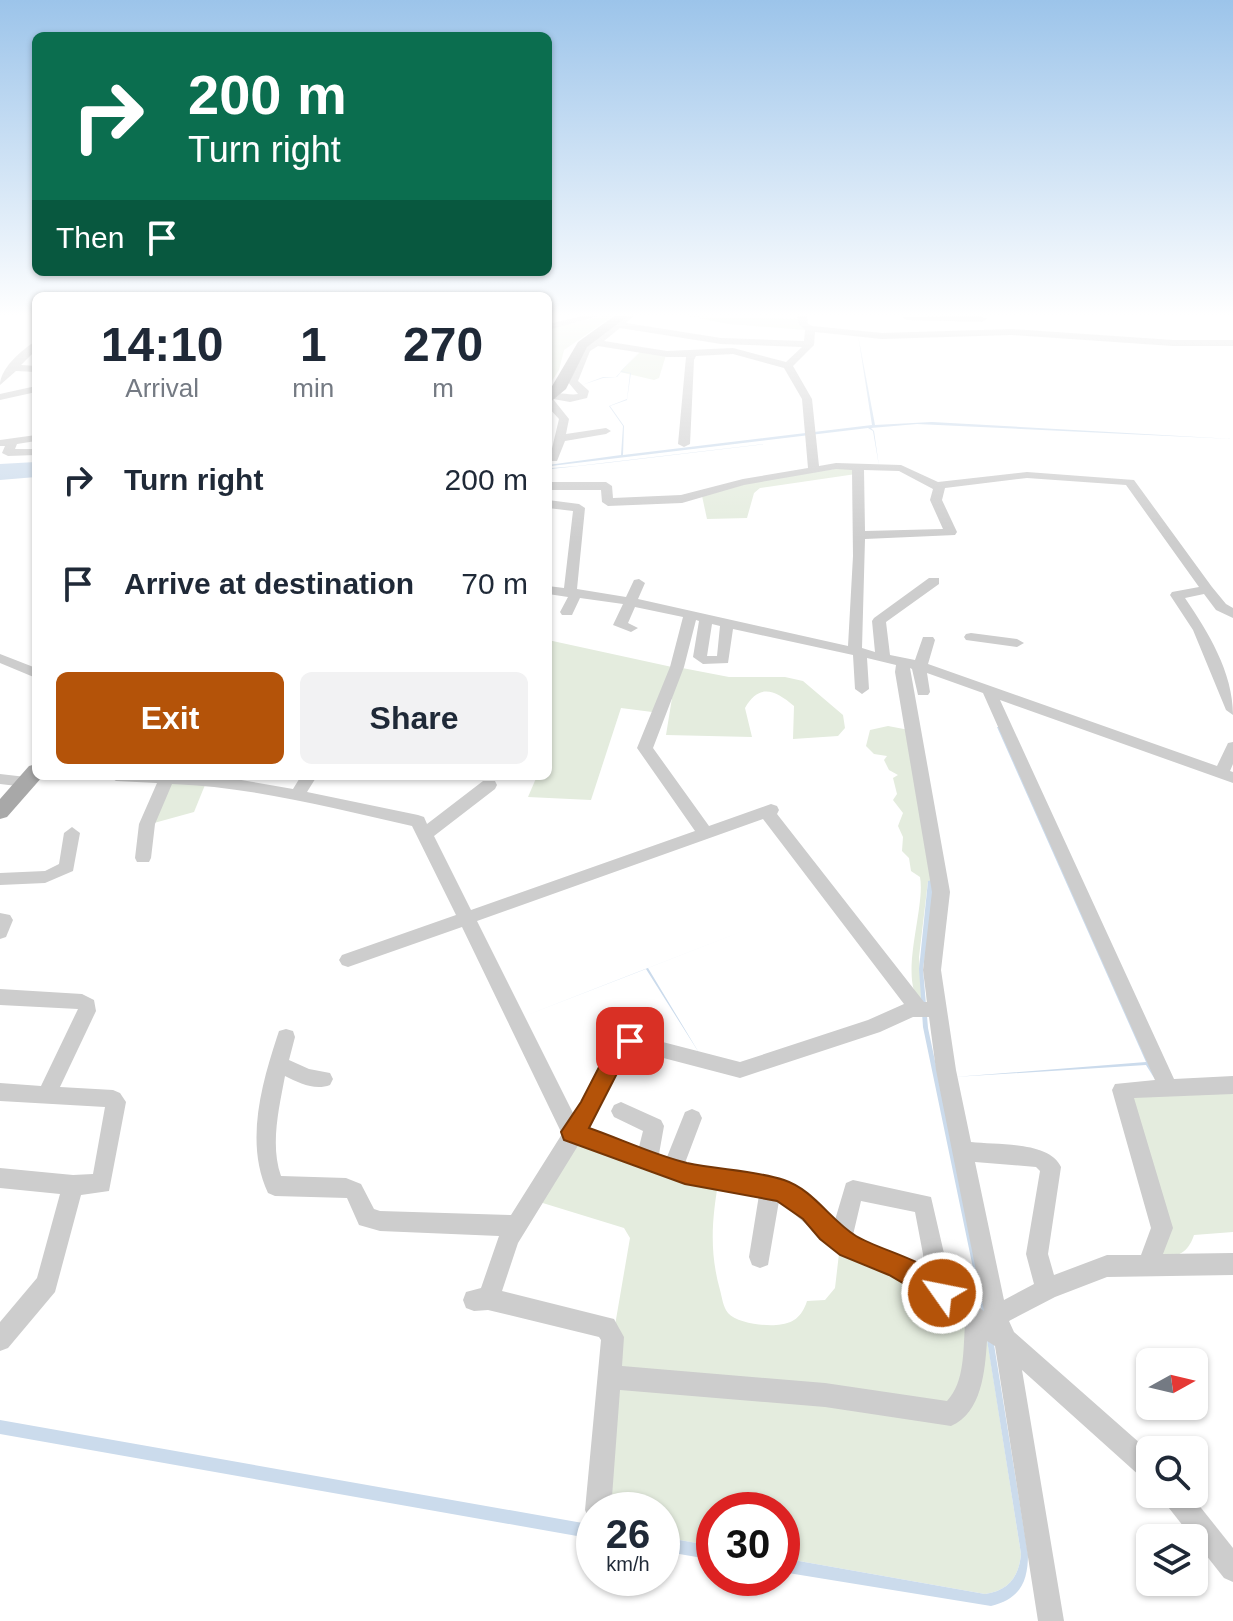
<!DOCTYPE html>
<html lang="en">
<head>
<meta charset="utf-8">
<style>
  body { margin:0; font-family:Arial,sans-serif; background:#f2f2f3; color:#1f2937; height:100vh; display:flex; flex-direction:column; font-size:30px; white-space:nowrap }
  * { box-sizing:border-box; margin:0 }
  p { font-size:26px; color:#747a83 }
  .icon { flex:none; width:44px; height:44px; fill:none; stroke:currentColor; stroke-width:2; stroke-linecap:round; stroke-linejoin:round }
  .map { position:relative; flex:1; overflow:hidden }
  .panel { position:absolute; left:32px; top:292px; width:520px; height:488px; display:flex; flex-direction:column; background:#fff; border-radius:12px; box-shadow:0 2px 6px #0004 }
  .panel>* { flex:none }
  .top-card { position:absolute; left:32px; top:32px; width:520px; height:244px; border-radius:12px; box-shadow:0 2px 6px #0004; background:#0b6e4f; color:#fff; overflow:hidden }
  .needle { width:52px; rotate:82deg }
  .tools { position:absolute; left:1136px; top:1348px; display:grid; gap:16px }
  .tools a { display:grid; place-items:center; width:72px; height:72px; border-radius:12px; background:#fff; box-shadow:0 2px 6px #0004; font-size:40px }
  .speed { position:absolute; left:576px; top:1492px; display:flex; gap:16px; font-size:40px; font-weight:700; text-align:center }
  .speed>* { display:grid; place-content:center; width:104px; height:104px; border-radius:50%; background:#fff; box-shadow:0 2px 6px #0004; line-height:1 }
  .speed small { font-size:20px; font-weight:400 }
  .speed .limit { border:12px solid #d22; background:#fff; color:#111 }
  .pin { position:absolute; display:grid; place-items:center; width:68px; height:68px; color:#fff; margin:-34px; border-radius:16px; box-shadow:0 4px 12px #0006 }
  .me { position:absolute; width:88px; margin:-44px; rotate:303deg; stroke-linejoin:round; filter:drop-shadow(0 0 6px #0008) }
  .turn { display:flex; align-items:center; gap:28px; height:168px; padding:0 24px; font-size:36px }
  .turn .icon { width:104px; height:104px; stroke-width:2.5 }
  .turn b { display:block; font-size:56px; line-height:68px }
  .then { display:flex; align-items:center; height:76px; padding:0 24px; background:#0003; gap:16px; font-size:30px }
  .eta { display:flex; justify-content:space-evenly; align-items:center; height:136px; text-align:center }
  .eta b { font-size:48px; font-weight:700; line-height:56px }
  .primary-button { display:flex; gap:16px; margin-top:auto; padding:16px 24px }
  .primary-button a { flex:1; height:92px; border-radius:12px; background:#b45309; color:#fff; font-size:32px; font-weight:700; line-height:92px; text-align:center }
  .primary-button a+a { background:#f2f2f3; color:#1f2937 }
  ul { padding:0; list-style:none }
  li { display:flex; align-items:center; gap:24px; height:104px; padding:0 24px }
  li div { flex:1 }
  li b { display:block; font-size:30px }
  li em { font-style:normal }
  .map>svg:first-child { display:block }
  .green { fill:#e4ecde }
  .water { fill:#cbdbec }
  .lines { fill:none; stroke-linecap:round; stroke-linejoin:round }
  .minor { fill:#cdcdcd; fill-rule:evenodd }
  .major { fill:#a8a8a8; fill-rule:evenodd }
  .route { fill:#b45309; stroke:#753606; stroke-width:2 }
</style>
</head>
<body>
<div class="map">
<svg width="1233" height="1621" viewBox="0 0 1233 1621">
  <rect width="100%" height="100%" fill="#fff"/>
  <g class="green">
    <path d="M602,316H613L564,350L559,370L548,387V329Z"/>
    <path d="M686,316L800,319L798,324L805,330L729,324Z"/>
    <path d="M642,350L666,355L659,378L654,380L620,372Z"/>
    <path d="M841,468H853L856,474L760,488L754,493L747,518L707,519L702,496L756,481Z"/>
    <path d="M548,640L672,667L660,713L621,708L591,800L528,797L537,776H548Z"/>
    <path d="M677,667L729,677H785L803,681L843,715L845,728L838,736L793,739L794,706C775,690 759,683 745,708L752,737L666,735Z"/>
    <path d="M888,726L909,730L935,879L927,1006L924,956L933,897L928,881L919,957L923,1005C896,982 926,909 920,877L911,871L909,858L902,851L903,837L898,826L903,813L893,800L897,794L893,778L898,775L889,770L884,760L887,756L874,754L866,746L870,730Z"/>
    <path d="M171,783L205,785L194,812L154,823Z"/>
    <path d="M1233,1088V1232L1194,1235C1187,1256 1175,1257 1155,1258L1166,1233L1125,1094Z"/>
    <path d="M572,1132L719,1178C712,1218 709,1251 720,1290C722,1297 723,1307 728,1313C736,1323 764,1326 776,1325C793,1324 802,1317 807,1301L825,1300L835,1288L840,1245L898,1270L986,1332L1021,1554C1019,1576 1009,1591 985,1594L782,1558V1510H714V1546L662,1537V1510H598L613,1337L630,1238L624,1228L533,1200Z"/>
  </g>
  <g class="water">
    <path d="M858,335L875,425L932,422L1233,439L917,424L871,428L874,431L879,466L873,431L868,428L551,466L552,468L577,466L807,439L606,463L551,469L548,465L621,455L623,426L609,406L627,399L630,373L621,372L617,377L603,378L582,385L603,377H616L640,351L621,371L631,373L627,400L610,406L624,426L623,455L872,425Z"/>
    <path d="M36,462V477L0,480V464Z"/>
    <path d="M997,727H999L1156,1081L1146,1065L954,1077L1146,1062Z"/>
    <path d="M932,880L933,897L923,969L928,1028L991,1326L1028,1554C1028,1582 1020,1599 991,1606L782,1572V1558L985,1594C1009,1591 1019,1576 1021,1554L984,1321L923,1027L919,969L928,881Z"/>
    <path d="M825,899L648,968L701,1056L646,969L522,1017Z"/>
    <path d="M0,1420L594,1525V1539L0,1434Z"/>
    <path d="M662,1537L714,1546V1560L662,1551Z"/>
  </g>
  <g class="lines">
    <g class="minor">
      <path d="M582,316H599L548,330V324Z"/>
      <path d="M623,316H634L626,323L721,338L804,341L805,330L799,325L797,316H807L808,324L812,326L882,333L1012,329L1173,340H1233V346H1173L1012,335L882,339L815,332L814,345L793,366L812,399L819,466L836,463L901,465L938,482L1027,472L1134,480L1212,587L1226,604L1233,608V618L1216,610L1204,594L1185,598C1208,632 1233,672 1233,715L1226,710L1193,630L1170,595L1172,592L1199,587L1126,485L1027,478L945,488L942,500L957,532L955,535L865,539L862,648L875,652L872,621L874,618L929,578H939V584L886,622L890,655L915,660L923,637H933L935,640L928,664L1217,766L1228,743L1233,742V764L1230,771L1233,772V783L1000,700L1174,1079L1233,1076V1094L1134,1098L1173,1228L1163,1254L1233,1253V1275L1107,1277L1055,1297L1009,1321L1014,1332L1150,1452V1480L1141,1477L1022,1370L1064,1621H1038L995,1346L987,1341C985,1370 982,1413 951,1426L825,1407L620,1390L611,1510H594V1521L589,1519L585,1510L601,1340L599,1337L488,1310L474,1311L466,1308L463,1300L466,1292L481,1288L499,1236L380,1231L359,1225L347,1198L275,1196L268,1193C245,1144 261,1086 277,1037L279,1031L286,1029L293,1031L295,1037L289,1060L309,1069L330,1073L333,1079L330,1085C315,1091 299,1083 285,1076C279,1108 270,1145 281,1176L346,1178L361,1184L374,1209L380,1211L511,1215L562,1134L462,927L348,967L342,965L339,960L342,955L456,915L412,826C333,808 253,787 172,784L155,824L151,858L149,862H137L135,858L139,824L157,783L116,781L108,776H218L293,789L301,776H317L307,792L418,815L424,817L427,824L483,781H495L497,785L495,789L434,836L471,910L695,831L637,748L670,667L683,617L635,607L628,623L638,628L631,632L613,625L623,604L580,598L572,615H562L560,612L568,597L548,594V586L564,588L573,511L548,508V500L579,504L585,508L577,589L626,597L634,580L639,579L645,583L638,599L848,646L853,556L852,470L836,469L744,485L682,503L608,506L602,502L601,490H548V482H606L612,486L613,498L681,495L743,479L808,468L802,399L784,368L733,354L696,356L694,360L690,444L684,447L678,444L686,357H667L598,346L590,351L578,381L589,391L587,398L570,402L553,399L569,419L566,434L606,428L611,431L606,434L565,441L557,461H549L559,419L548,407V396C556,390 568,396 578,394L568,382L582,348ZM620,328L721,344L802,347L786,362L733,348L667,351L604,341ZM864,470L899,471L933,489L930,500L943,529L865,531ZM696,620L699,621L693,657L703,664L728,663L733,629L853,655L855,689L862,694L869,689L867,658L896,665L895,672L932,892L923,970L927,1002H924L777,814L779,810L777,806L771,804L709,826L653,748L684,667ZM712,624L720,626L717,656H707ZM910,668L912,669L918,695H928L930,692L927,673L983,693L1155,1080L1115,1084L1112,1090L1151,1228L1141,1255H1107L1054,1275L1048,1254L1061,1167C1050,1141 997,1145 971,1142L956,1070L941,970L950,892ZM763,819L904,1004L868,1020L740,1062L624,1032L617,1034L574,1115L477,921ZM913,1017H929L936,1070L984,1311L952,1288L931,1197L853,1180L846,1183L835,1220L797,1188L771,1177L685,1163L702,1118L699,1112L692,1109L685,1112L667,1157L659,1154L664,1126L661,1120L621,1102L614,1105L611,1111L614,1117L643,1131L639,1147L588,1129L629,1049L740,1078L880,1032ZM579,1144L685,1183L759,1195L749,1257L752,1265L760,1268L768,1265L779,1201L841,1254L904,1281L965,1325C963,1350 965,1382 947,1401L825,1383L622,1366L624,1337L614,1319L502,1291L518,1243ZM975,1162L1036,1167L1040,1171L1026,1254L1034,1284L1004,1300ZM861,1201L915,1212L926,1270L853,1235Z"/>
      <path d="M980,316L987,319L982,322L907,320L902,317Z"/>
      <path d="M36,341V350L21,365L36,366V372L16,371L0,385C0,369 21,350 36,341Z"/>
      <path d="M36,386V392L0,400V394Z"/>
      <path d="M36,435V441L17,444L15,449H36V455L8,456L2,453L5,446H0V440Z"/>
      <path d="M971,633L1017,639L1024,643L1017,647L966,640L964,637L966,634Z"/>
      <path d="M0,654L36,668V678L0,663Z"/>
      <path d="M0,774L26,777L34,782L26,787L0,784Z"/>
      <path d="M72,827L80,833L73,871L45,883L0,885V873L45,871L59,864L64,833Z"/>
      <path d="M0,913L10,915L13,920L6,937L0,939Z"/>
      <path d="M0,989L82,994L94,1000L96,1011L60,1087L113,1090L120,1093L126,1102L109,1191L81,1195L55,1292L8,1348L0,1351V1322L37,1278L60,1194L0,1188V1168L73,1175L93,1174L105,1107L0,1101V1083L41,1086L78,1009L0,1005Z"/>
      <path d="M1161,1494H1190L1233,1548V1582L1224,1578L1165,1503Z"/>
    </g>
    <g class="major">
      <path d="M614,316H628L587,347L566,389L548,404V393L578,342Z"/>
      <path d="M36,764V776H43L7,817L0,819V799L29,766Z"/>
    </g>
  </g>
  <linearGradient id="sky" x2="0" y2="1"><stop stop-color="#9cc4ea"/><stop offset="0.58" stop-color="#fff"/><stop offset="1" stop-color="#fff" stop-opacity="0"/></linearGradient>
  <rect width="1233" height="543" fill="url(#sky)"/>
  <path class="route" d="M630,1032L638,1034L641,1041L638,1047L629,1050L589,1128C621,1139 654,1155 687,1163C719,1170 753,1170 784,1180C814,1190 830,1220 856,1236C882,1252 942,1263 954,1293L951,1302L942,1306L889,1275L840,1255L820,1239L803,1219L777,1201L685,1184L564,1140L561,1132L581,1102L615,1036Z"/>
</svg>
<div class="tools">
<a><svg class="needle" viewBox="-14 -14 28 28"><path d="M0-13l5 13h-10z" fill="#e53935"/><path d="M0 13l5-13h-10z" fill="#747a83"/></svg></a>
<a><svg class="icon" aria-label="search" viewBox="0 0 24 24"><circle cx="10" cy="10" r="6"/><path d="M15 15l6 6"/></svg></a>
<a><svg class="icon" aria-label="layers" viewBox="0 0 24 24"><path d="M12 4l9 5-9 5-9-5zM3 14l9 5 9-5"/></svg></a>
</div>
<div class="speed"><div>26<small>km/h</small></div><div class="limit">30</div></div>
<div class="pin" style="left:630px;top:1041px;background:#d93025"><svg class="icon" aria-label="arrive" viewBox="0 0 24 24"><path d="M6 21V4h12l-3 4 3 4H6"/></svg></div>
<svg class="me" style="left:942px;top:1293px" viewBox="-20 -20 40 40"><circle r="17" fill="#b45309" stroke="#fff" stroke-width="3"/><path d="M0-11L8 9 0 5-8 9z" fill="#fff"/></svg>
<div class="top-card">
<div class="turn"><svg class="icon" aria-label="right" viewBox="0 0 24 24"><path d="M7 20v-9h11M14 6l5 5-5 5"/></svg><div><b>200 m</b>Turn right</div></div>
<div class="then">Then<svg class="icon" aria-label="arrive" viewBox="0 0 24 24"><path d="M6 21V4h12l-3 4 3 4H6"/></svg></div>
</div>
<section class="panel">
<div class="eta">
<div><b>14:10</b><p>Arrival</p></div>
<div><b>1</b><p>min</p></div>
<div><b>270</b><p>m</p></div>
</div>
<ul>
<li><svg class="icon" aria-label="right" viewBox="0 0 24 24"><path d="M7 20v-9h11M14 6l5 5-5 5"/></svg><div><b>Turn right</b></div><em>200 m</em></li>
<li><svg class="icon" aria-label="arrive" viewBox="0 0 24 24"><path d="M6 21V4h12l-3 4 3 4H6"/></svg><div><b>Arrive at destination</b></div><em>70 m</em></li>
</ul>
<div class="primary-button"><a>Exit</a><a>Share</a></div>
</section>
</div>
</body>
</html>
